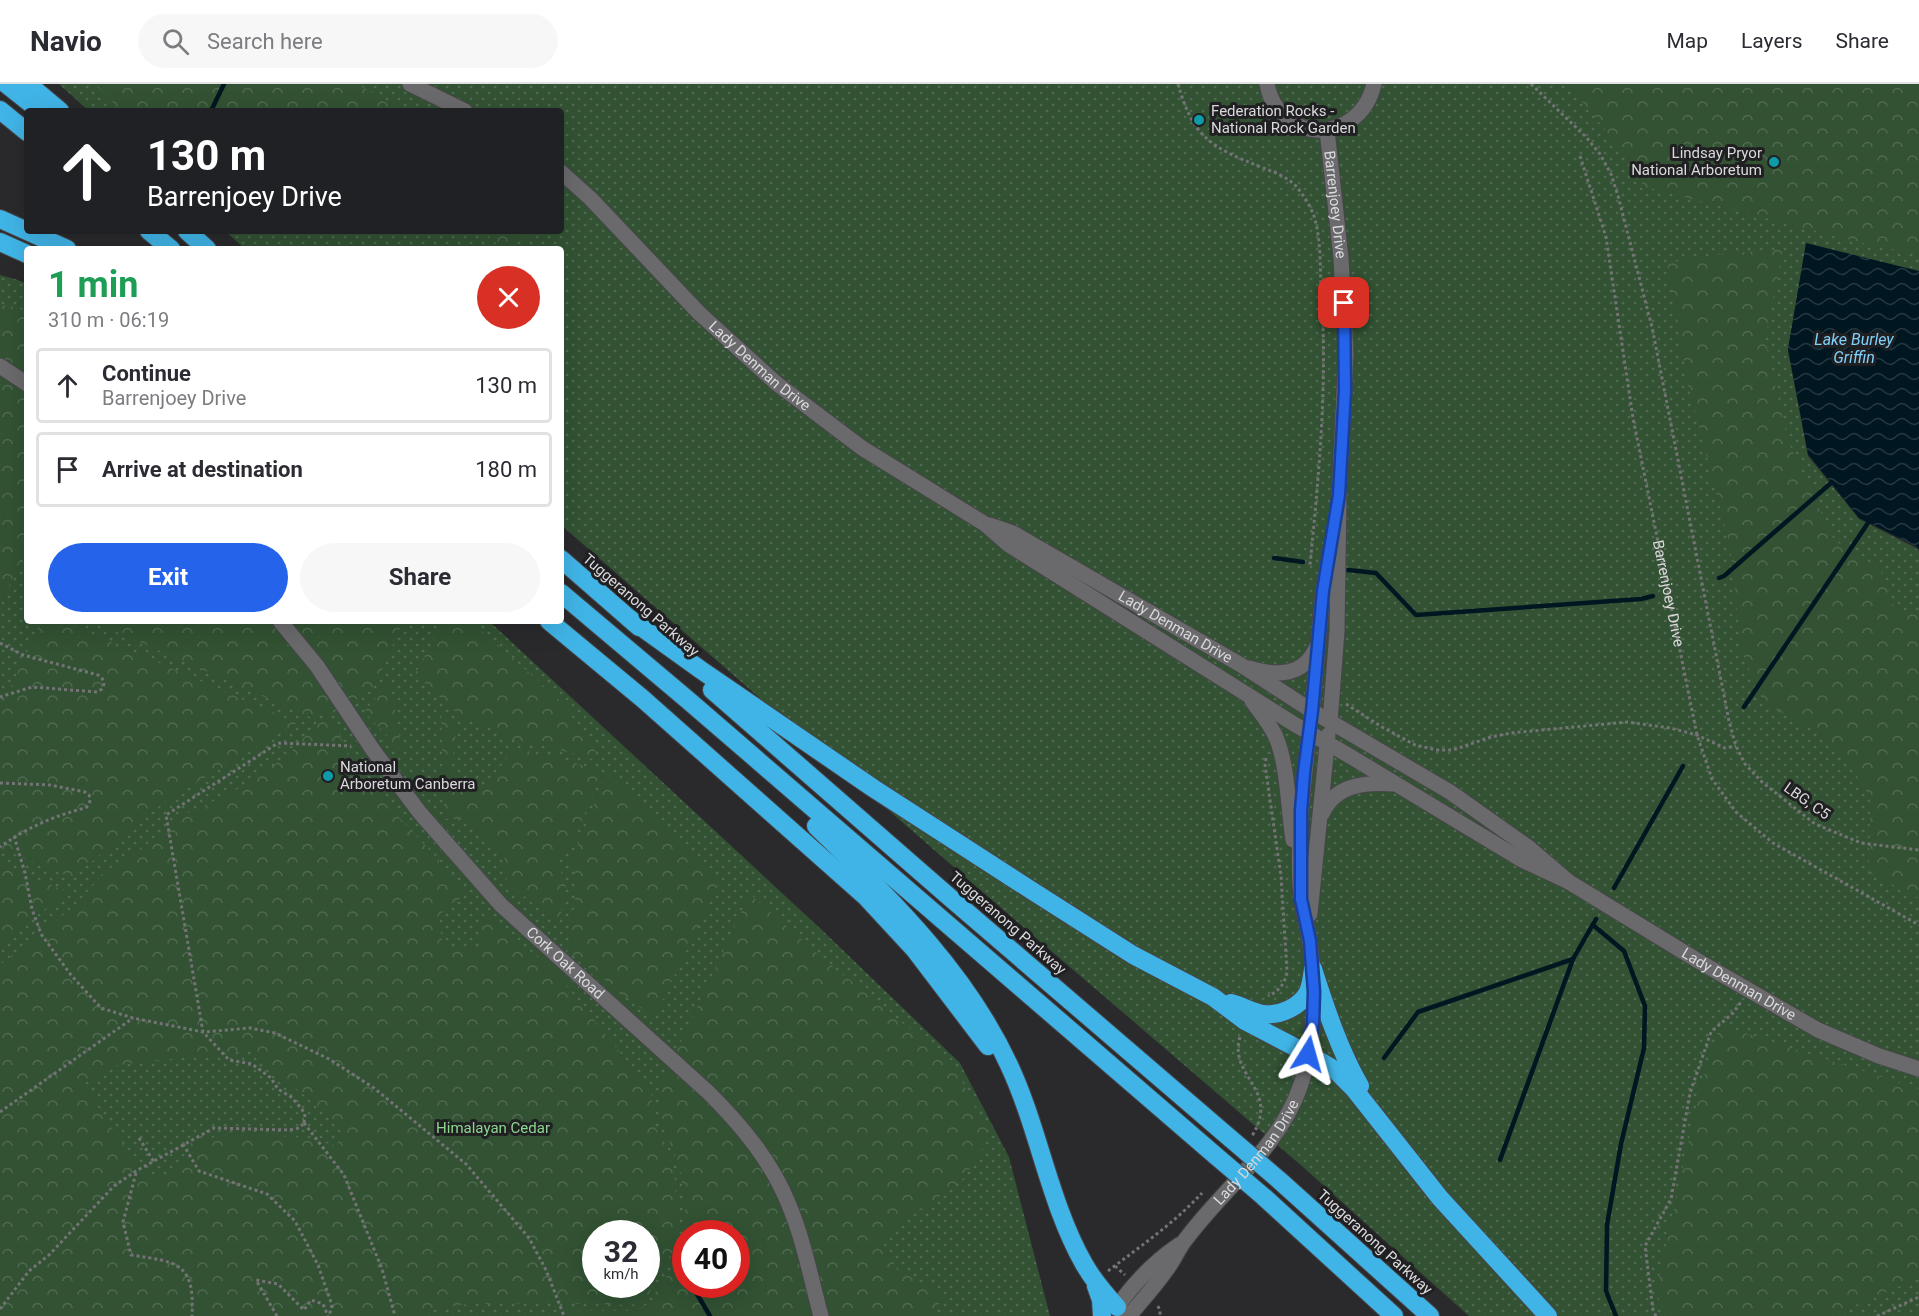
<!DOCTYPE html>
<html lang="en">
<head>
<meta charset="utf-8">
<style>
  body { margin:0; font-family:Roboto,sans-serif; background:#f7f7f7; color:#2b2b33; height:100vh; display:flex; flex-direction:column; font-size:22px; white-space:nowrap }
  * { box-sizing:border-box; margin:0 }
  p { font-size:20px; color:#7c7c81 }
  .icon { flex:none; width:33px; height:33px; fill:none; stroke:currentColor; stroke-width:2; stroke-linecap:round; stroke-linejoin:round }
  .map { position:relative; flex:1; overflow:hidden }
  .sheet { position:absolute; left:24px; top:162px; width:540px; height:378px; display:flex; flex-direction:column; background:#fff; border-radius:6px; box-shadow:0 6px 24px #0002 }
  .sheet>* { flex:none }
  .guide { position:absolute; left:24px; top:24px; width:540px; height:126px; border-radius:6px; box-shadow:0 6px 24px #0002; background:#202124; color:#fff; overflow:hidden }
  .speed { position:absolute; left:582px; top:1136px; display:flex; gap:12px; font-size:30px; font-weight:700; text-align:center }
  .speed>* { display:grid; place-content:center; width:78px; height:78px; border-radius:50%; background:#fff; box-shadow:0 6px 24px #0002; line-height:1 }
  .speed small { font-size:15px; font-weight:400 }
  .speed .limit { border:9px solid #d22; background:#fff; color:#111 }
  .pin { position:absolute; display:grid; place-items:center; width:51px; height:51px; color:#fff; margin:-26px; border-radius:12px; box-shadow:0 3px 9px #0006 }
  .me { position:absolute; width:66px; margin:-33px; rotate:8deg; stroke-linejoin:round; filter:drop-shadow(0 0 4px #0008) }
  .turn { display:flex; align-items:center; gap:21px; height:126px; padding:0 24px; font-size:27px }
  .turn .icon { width:78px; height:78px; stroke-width:2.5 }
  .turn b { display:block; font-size:42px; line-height:51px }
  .round { display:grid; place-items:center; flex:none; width:63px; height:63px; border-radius:32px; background:#f7f7f7 }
  .summary { display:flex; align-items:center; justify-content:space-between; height:102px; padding:0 24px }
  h1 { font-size:36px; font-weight:700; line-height:45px; color:#1e9e55 }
  .primary-button { display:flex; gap:12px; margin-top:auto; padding:12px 24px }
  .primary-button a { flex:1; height:69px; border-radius:36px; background:#2563eb; color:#fff; font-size:24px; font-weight:700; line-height:69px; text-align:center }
  .primary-button a+a { background:#f7f7f7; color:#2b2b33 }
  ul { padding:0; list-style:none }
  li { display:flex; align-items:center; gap:18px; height:75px; margin:0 12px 9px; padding:0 12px; border:3px solid #e1e1e2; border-radius:6px }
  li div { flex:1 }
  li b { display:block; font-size:22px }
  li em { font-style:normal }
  header { display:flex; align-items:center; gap:36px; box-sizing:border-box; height:84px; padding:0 30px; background:#fff; border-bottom:2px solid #e1e1e2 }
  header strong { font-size:28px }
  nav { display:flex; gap:33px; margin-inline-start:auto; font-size:21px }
  .search { width:420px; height:54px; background:#f7f7f7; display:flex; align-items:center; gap:15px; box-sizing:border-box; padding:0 21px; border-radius:33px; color:#7c7c81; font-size:22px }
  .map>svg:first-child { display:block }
  .green { fill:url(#green-dots); fill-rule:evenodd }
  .forest { fill:url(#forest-crowns); fill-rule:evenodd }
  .water { fill:url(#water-waves) }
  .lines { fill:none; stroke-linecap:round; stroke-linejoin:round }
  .stream { stroke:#001621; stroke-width:4.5 }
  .minor-casing { stroke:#474548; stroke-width:17 }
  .tertiary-casing { stroke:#474548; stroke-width:17 }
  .motorway-casing { stroke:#474548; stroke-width:20 }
  .path { stroke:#747375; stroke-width:3; stroke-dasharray:3 3; stroke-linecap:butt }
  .minor { stroke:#6a696c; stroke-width:15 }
  .tertiary { stroke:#6a696c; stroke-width:15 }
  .motorway { stroke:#40b4e6; stroke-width:18 }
  .motorway-bridge-casing { stroke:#474548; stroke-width:20; stroke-linecap:butt }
  .motorway-bridge { stroke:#40b4e6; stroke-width:18 }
  .route-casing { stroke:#184099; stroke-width:15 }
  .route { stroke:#2563eb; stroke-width:10 }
  .culture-dot { fill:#0f9aa8; stroke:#201f22; stroke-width:2 }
  .labels { text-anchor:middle; stroke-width:6; stroke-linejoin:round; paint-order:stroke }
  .poi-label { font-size:15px; fill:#dad9db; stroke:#201f22; text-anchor:start }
  .street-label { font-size:15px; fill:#dad9db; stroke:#201f22 }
  .park-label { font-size:15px; fill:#8cd68f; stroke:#201f22 }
  .water-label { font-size:16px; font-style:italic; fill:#7ed1fa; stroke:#201f22 }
</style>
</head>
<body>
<header>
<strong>Navio</strong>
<div class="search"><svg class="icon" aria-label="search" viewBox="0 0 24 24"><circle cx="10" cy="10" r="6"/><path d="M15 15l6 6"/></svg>Search here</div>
<nav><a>Map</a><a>Layers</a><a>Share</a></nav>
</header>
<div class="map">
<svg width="1919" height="1232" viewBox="0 0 1919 1232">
  <defs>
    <pattern id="green-dots" width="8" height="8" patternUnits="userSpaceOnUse" patternTransform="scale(1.5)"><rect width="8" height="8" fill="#325233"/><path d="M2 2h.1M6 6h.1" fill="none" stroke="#4f6a50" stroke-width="1.8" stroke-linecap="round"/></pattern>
    <pattern id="forest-crowns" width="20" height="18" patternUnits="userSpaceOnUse" patternTransform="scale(1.5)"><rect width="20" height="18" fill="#325233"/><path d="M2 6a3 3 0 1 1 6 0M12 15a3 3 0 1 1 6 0" fill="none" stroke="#4f6a50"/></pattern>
    <pattern id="water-waves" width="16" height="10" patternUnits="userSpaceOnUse" patternTransform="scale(1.5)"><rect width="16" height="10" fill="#001621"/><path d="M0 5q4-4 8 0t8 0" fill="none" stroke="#253741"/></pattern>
  </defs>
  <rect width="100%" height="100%" fill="#2a292c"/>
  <g class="green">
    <path d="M59,0H1919V188L1806,160L1788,267L1808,372L1859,435L1916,464L1919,467V1232H1469L1303,1083L971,798L561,441V165H245L225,147H561V27H89Z"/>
    <path d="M0,191L18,196L27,200V537H489L824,848L960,979L1009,1073L1050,1232H0ZM596,1149H646V1200H596ZM686,1149H736V1200H686Z"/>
  </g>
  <g class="forest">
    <path d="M96,0H357L406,27H123L108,14Z"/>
    <path d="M1568,0H1919V169L1878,163L1645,103L1611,53Z"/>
    <path d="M483,147H539L502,165Z"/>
    <path d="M1783,165L1765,256L1788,357L1834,456L1880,485L1896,528L1919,531V814L1869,789L1870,712L1832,655L1795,637L1763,617L1741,566L1730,461L1688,302L1667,179L1722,170Z"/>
    <path d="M0,221L16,223L27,228V461L0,523Z"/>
    <path d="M41,537H63L297,639L163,719L72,794L0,764V627Z"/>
    <path d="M92,537H404L372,606L335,628L310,633Z"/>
    <path d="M444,537H471L563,619L603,678L550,663L512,656L486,641L462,634L415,590Z"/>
    <path d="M390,596L402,667L364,628Z"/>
    <path d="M441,624L457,640L451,689L483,705L514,665L545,670L601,687L574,758L556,775L566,801L559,841L507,798L504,772L469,735H444Z"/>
    <path d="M332,635L358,690L470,809L449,821L438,833L444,866H479L484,831L554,886L651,1007L655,1042L674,1086L678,1139L676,1161L647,1213L632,1221L554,1219L471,1220L428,1224L421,1232H0V881L77,820L105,787L131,773L186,730L233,708L280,677L292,667L318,638ZM251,966L347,1048L336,1062L309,1054L241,1050L193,1056L174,1091L145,1093L83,1000L118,981ZM596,1149H646V1200H596Z"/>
    <path d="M606,689L720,797L654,934L567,867L577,802L571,779Z"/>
    <path d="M0,779L67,808L0,860Z"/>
    <path d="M750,810L819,871L953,980L990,1052L963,1095L946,1108L888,1147L882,1157L898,1187L944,1209L933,1232H557L559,1226L635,1227L652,1218L685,1160L686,1200H736V1149H686L685,1123L680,1084L660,1035L659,1004Z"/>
    <path d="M1720,941L1919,1005V1194L1830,1232H1666L1656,1208L1700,1004Z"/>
  </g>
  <path class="water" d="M1806,159L1919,187V465L1916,462L1859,434L1808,370L1788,265Z"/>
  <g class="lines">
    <g class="stream">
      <path d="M211,27L224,0"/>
      <path d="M1274,474L1303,478"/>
      <path d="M1348,486L1376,489L1416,531L1641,515L1653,512"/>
      <path d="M1719,494L1724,492L1831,399"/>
      <path d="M1744,623L1868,439"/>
      <path d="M1614,804L1683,682"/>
      <path d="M1593,841L1624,867L1645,922L1644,964L1621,1060L1607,1141L1606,1207L1616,1232"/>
      <path d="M1384,974L1418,928L1573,875L1596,835"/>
      <path d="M1500,1076L1573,875"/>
      <path d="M691,1200L710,1232"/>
    </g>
    <defs>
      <g id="minor">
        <path d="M1267,0C1279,62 1360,61 1374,0"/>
        <path id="s2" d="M1327,46L1341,174L1346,270L1339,411L1337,547L1330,638"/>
        <path d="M0,282L27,300"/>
        <path id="s3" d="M280,537L317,582L373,666L420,729L501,821L709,1009C742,1042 772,1078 789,1121C804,1157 811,1195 821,1232"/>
        <path d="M1249,584C1275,592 1303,593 1316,564"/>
        <path d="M1312,627L1323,507L1331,462"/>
      </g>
      <g id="tertiary">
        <path d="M410,0L465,27"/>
        <path id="s4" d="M561,88L591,115L699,229L776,299L862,364L985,440L1009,461L1294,640L1348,671L1522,776L1569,798"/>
        <path id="s5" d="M990,441L1013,449L1241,581L1312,627L1450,708L1528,763L1569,798L1700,878L1818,946L1879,972L1919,985"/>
        <path d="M1252,617C1261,629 1270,640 1276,653C1288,682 1288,724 1293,756"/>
        <path d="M1322,730C1335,700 1366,698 1394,700"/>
        <path d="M1310,830L1328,651"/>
        <path d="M1125,1231L1117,1223C1134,1199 1154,1178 1179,1161"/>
        <path id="s6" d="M1129,1232C1142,1216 1157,1200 1169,1182C1174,1175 1178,1166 1183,1159C1221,1106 1278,1066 1300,1003C1316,957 1316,906 1310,859C1307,839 1301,821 1300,801C1297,747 1304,695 1310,642"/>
      </g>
      <g id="motorway">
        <path d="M6,0L40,27"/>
        <path d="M28,0L60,27"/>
        <path d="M0,26L27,48"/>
        <path d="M0,135L67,165"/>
        <path d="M149,147L171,165"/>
        <path d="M187,147L207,165"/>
        <path d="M0,158L27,170"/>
        <path d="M561,475L639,543"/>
        <path d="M561,509L689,617L1216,1072"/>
        <path d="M630,535L701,586L873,704L1034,808L1133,871L1213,913L1245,937L1308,970L1335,986L1354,1005L1440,1114L1548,1232"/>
        <path d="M549,537L643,615L865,812L915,866L988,962"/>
        <path d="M712,606L947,811L1231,1055"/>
        <path d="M816,742C889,814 965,886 1009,981C1039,1045 1049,1118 1084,1180C1093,1196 1105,1210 1117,1223"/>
        <path d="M1313,885C1326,925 1339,965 1360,1002"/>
        <path d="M1231,919C1242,922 1252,928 1263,930C1280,932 1300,923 1308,908C1311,901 1312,892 1313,885"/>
        <path d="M1279,1096L1430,1232"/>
        <path d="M1264,1113L1394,1232"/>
        <path d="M1096,1202L1101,1216L1102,1232"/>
      </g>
    </defs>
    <use href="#minor" class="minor-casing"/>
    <use href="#tertiary" class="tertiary-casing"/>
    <use href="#motorway" class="motorway-casing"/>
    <g class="path">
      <path d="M1178,0C1194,56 1212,63 1263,84C1274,88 1287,93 1295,101C1303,110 1310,121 1314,132C1321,155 1320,181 1321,204C1328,297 1319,389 1310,481"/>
      <path d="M1531,0L1586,53L1600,70L1611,90L1618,112L1652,243L1729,637L1736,662L1745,680L1762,698L1815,740L1861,759L1919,766"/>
      <path id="s1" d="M1580,72L1606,153L1633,334L1697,651L1712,695L1736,728L1773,759L1919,841"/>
      <path d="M0,559L23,571L98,591C103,594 106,599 102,605L97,608L32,603L0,613"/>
      <path d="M1346,620L1382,643L1415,661L1437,666H1453L1491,653L1511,649L1627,638L1670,644L1697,651L1725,664L1736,662"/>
      <path d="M1266,674L1265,681L1281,792L1287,887C1285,900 1279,907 1268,912"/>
      <path d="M0,699L50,701L85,708L89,711C91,716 90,721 85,724C54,732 26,744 0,763"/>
      <path d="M14,752L25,789L32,825L41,850L71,891L101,924L133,934L203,948L250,944L275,949L329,975L374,1004L466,1080L529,1154L546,1186L564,1232"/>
      <path d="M1240,953C1228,993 1281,1005 1252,1052"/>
      <path d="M0,1028L133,934"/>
      <path d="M304,1039L305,1030L301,1024L291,1013L278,1005L271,994L252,980L229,976L203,948L166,731L278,659L351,662"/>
      <path d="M304,1039L344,1091L382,1185L395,1232"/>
      <path d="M139,1054L154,1078"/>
      <path d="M183,1060L199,1087L267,1110L295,1137L318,1181L327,1207L332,1221L329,1232"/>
      <path d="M136,1089L123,1138L131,1171C177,1178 195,1178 192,1232"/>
      <path d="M1115,1182L1125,1191"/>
      <path d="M1108,1187C1142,1161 1173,1140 1202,1109"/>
      <path d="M1158,1222L1160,1227V1232"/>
      <path d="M0,1225L29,1187L49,1171L114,1102L136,1087L214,1044L289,1046L299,1044L304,1039"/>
      <path d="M277,1232L256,1196L278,1200L304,1226L311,1216L323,1220L328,1232"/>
      <path d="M1656,1232L1653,1226L1645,1162L1671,1115L1690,1009L1711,948L1733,929L1741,918"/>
      <path d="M1877,1232L1919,1213"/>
    </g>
    <use href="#minor" class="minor"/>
    <use href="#tertiary" class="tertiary"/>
    <use href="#motorway" class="motorway"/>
    <defs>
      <g id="motorway-bridge">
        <path d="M1231,1055L1279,1096"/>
        <path d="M1216,1072L1264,1113"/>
      </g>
    </defs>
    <use href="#motorway-bridge" class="motorway-bridge-casing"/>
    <use href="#motorway-bridge" class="motorway-bridge"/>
  </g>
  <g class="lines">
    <defs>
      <path id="route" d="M1308,970L1313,939L1314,908L1310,857L1301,815V727L1304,689L1312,627L1323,507L1339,411L1345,306L1344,219"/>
    </defs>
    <use href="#route" class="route-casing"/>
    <use href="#route" class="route"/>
  </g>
  <g class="culture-dot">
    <circle cx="1199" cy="36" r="6"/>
    <circle cx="1774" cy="78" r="6"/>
    <circle cx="328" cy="692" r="6"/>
  </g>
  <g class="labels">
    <g class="poi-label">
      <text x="1211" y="32">Federation Rocks -<tspan x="1211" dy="17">National Rock Garden</tspan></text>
      <text x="1762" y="74" text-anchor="end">Lindsay Pryor<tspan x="1762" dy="17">National Arboretum</tspan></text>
      <text x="340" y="688">National<tspan x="340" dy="17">Arboretum Canberra</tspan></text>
    </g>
    <g class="street-label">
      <text dy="5" stroke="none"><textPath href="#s2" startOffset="75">Barrenjoey Drive</textPath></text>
      <text dy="5" stroke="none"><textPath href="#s4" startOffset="278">Lady Denman Drive</textPath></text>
      <text dy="5" stroke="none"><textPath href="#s1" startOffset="447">Barrenjoey Drive</textPath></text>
      <text transform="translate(641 521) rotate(41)" y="5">Tuggeranong Parkway</text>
      <text dy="5" stroke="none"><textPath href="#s5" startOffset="212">Lady Denman Drive</textPath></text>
      <text transform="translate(1807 717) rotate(35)" y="5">LBG, C5</text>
      <text transform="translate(1008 839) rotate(41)" y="5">Tuggeranong Parkway</text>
      <text dy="5" stroke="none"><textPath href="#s3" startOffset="447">Cork Oak Road</textPath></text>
      <text dy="5" stroke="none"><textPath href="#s5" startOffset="880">Lady Denman Drive</textPath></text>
      <text dy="5" stroke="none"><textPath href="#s6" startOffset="208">Lady Denman Drive</textPath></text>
      <text transform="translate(1375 1158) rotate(42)" y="5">Tuggeranong Parkway</text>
    </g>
    <g class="park-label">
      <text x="493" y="1049">Himalayan Cedar</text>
    </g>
    <g class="water-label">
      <text x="1854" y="261">Lake Burley<tspan x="1854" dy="18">Griffin</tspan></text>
    </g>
  </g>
</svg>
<div class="speed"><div>32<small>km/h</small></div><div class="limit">40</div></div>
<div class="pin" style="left:1344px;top:219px;background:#d93025"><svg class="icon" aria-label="arrive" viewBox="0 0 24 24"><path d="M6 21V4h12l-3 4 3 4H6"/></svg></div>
<svg class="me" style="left:1308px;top:970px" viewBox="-20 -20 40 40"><path d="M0-17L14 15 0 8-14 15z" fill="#2563eb" stroke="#fff" stroke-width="4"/></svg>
<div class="guide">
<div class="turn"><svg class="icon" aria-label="ahead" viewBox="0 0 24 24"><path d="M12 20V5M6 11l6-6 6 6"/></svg><div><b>130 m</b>Barrenjoey Drive</div></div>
</div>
<section class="sheet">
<div class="summary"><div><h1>1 min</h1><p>310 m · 06:19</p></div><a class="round" style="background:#d93025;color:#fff"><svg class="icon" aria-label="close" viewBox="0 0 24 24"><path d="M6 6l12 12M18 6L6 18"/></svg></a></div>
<ul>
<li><svg class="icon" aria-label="ahead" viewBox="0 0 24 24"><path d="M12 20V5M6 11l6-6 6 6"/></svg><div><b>Continue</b><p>Barrenjoey Drive</p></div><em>130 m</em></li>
<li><svg class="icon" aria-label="arrive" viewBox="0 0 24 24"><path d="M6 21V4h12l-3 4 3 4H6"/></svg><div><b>Arrive at destination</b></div><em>180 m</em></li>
</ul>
<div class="primary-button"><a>Exit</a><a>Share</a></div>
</section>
</div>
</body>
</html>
